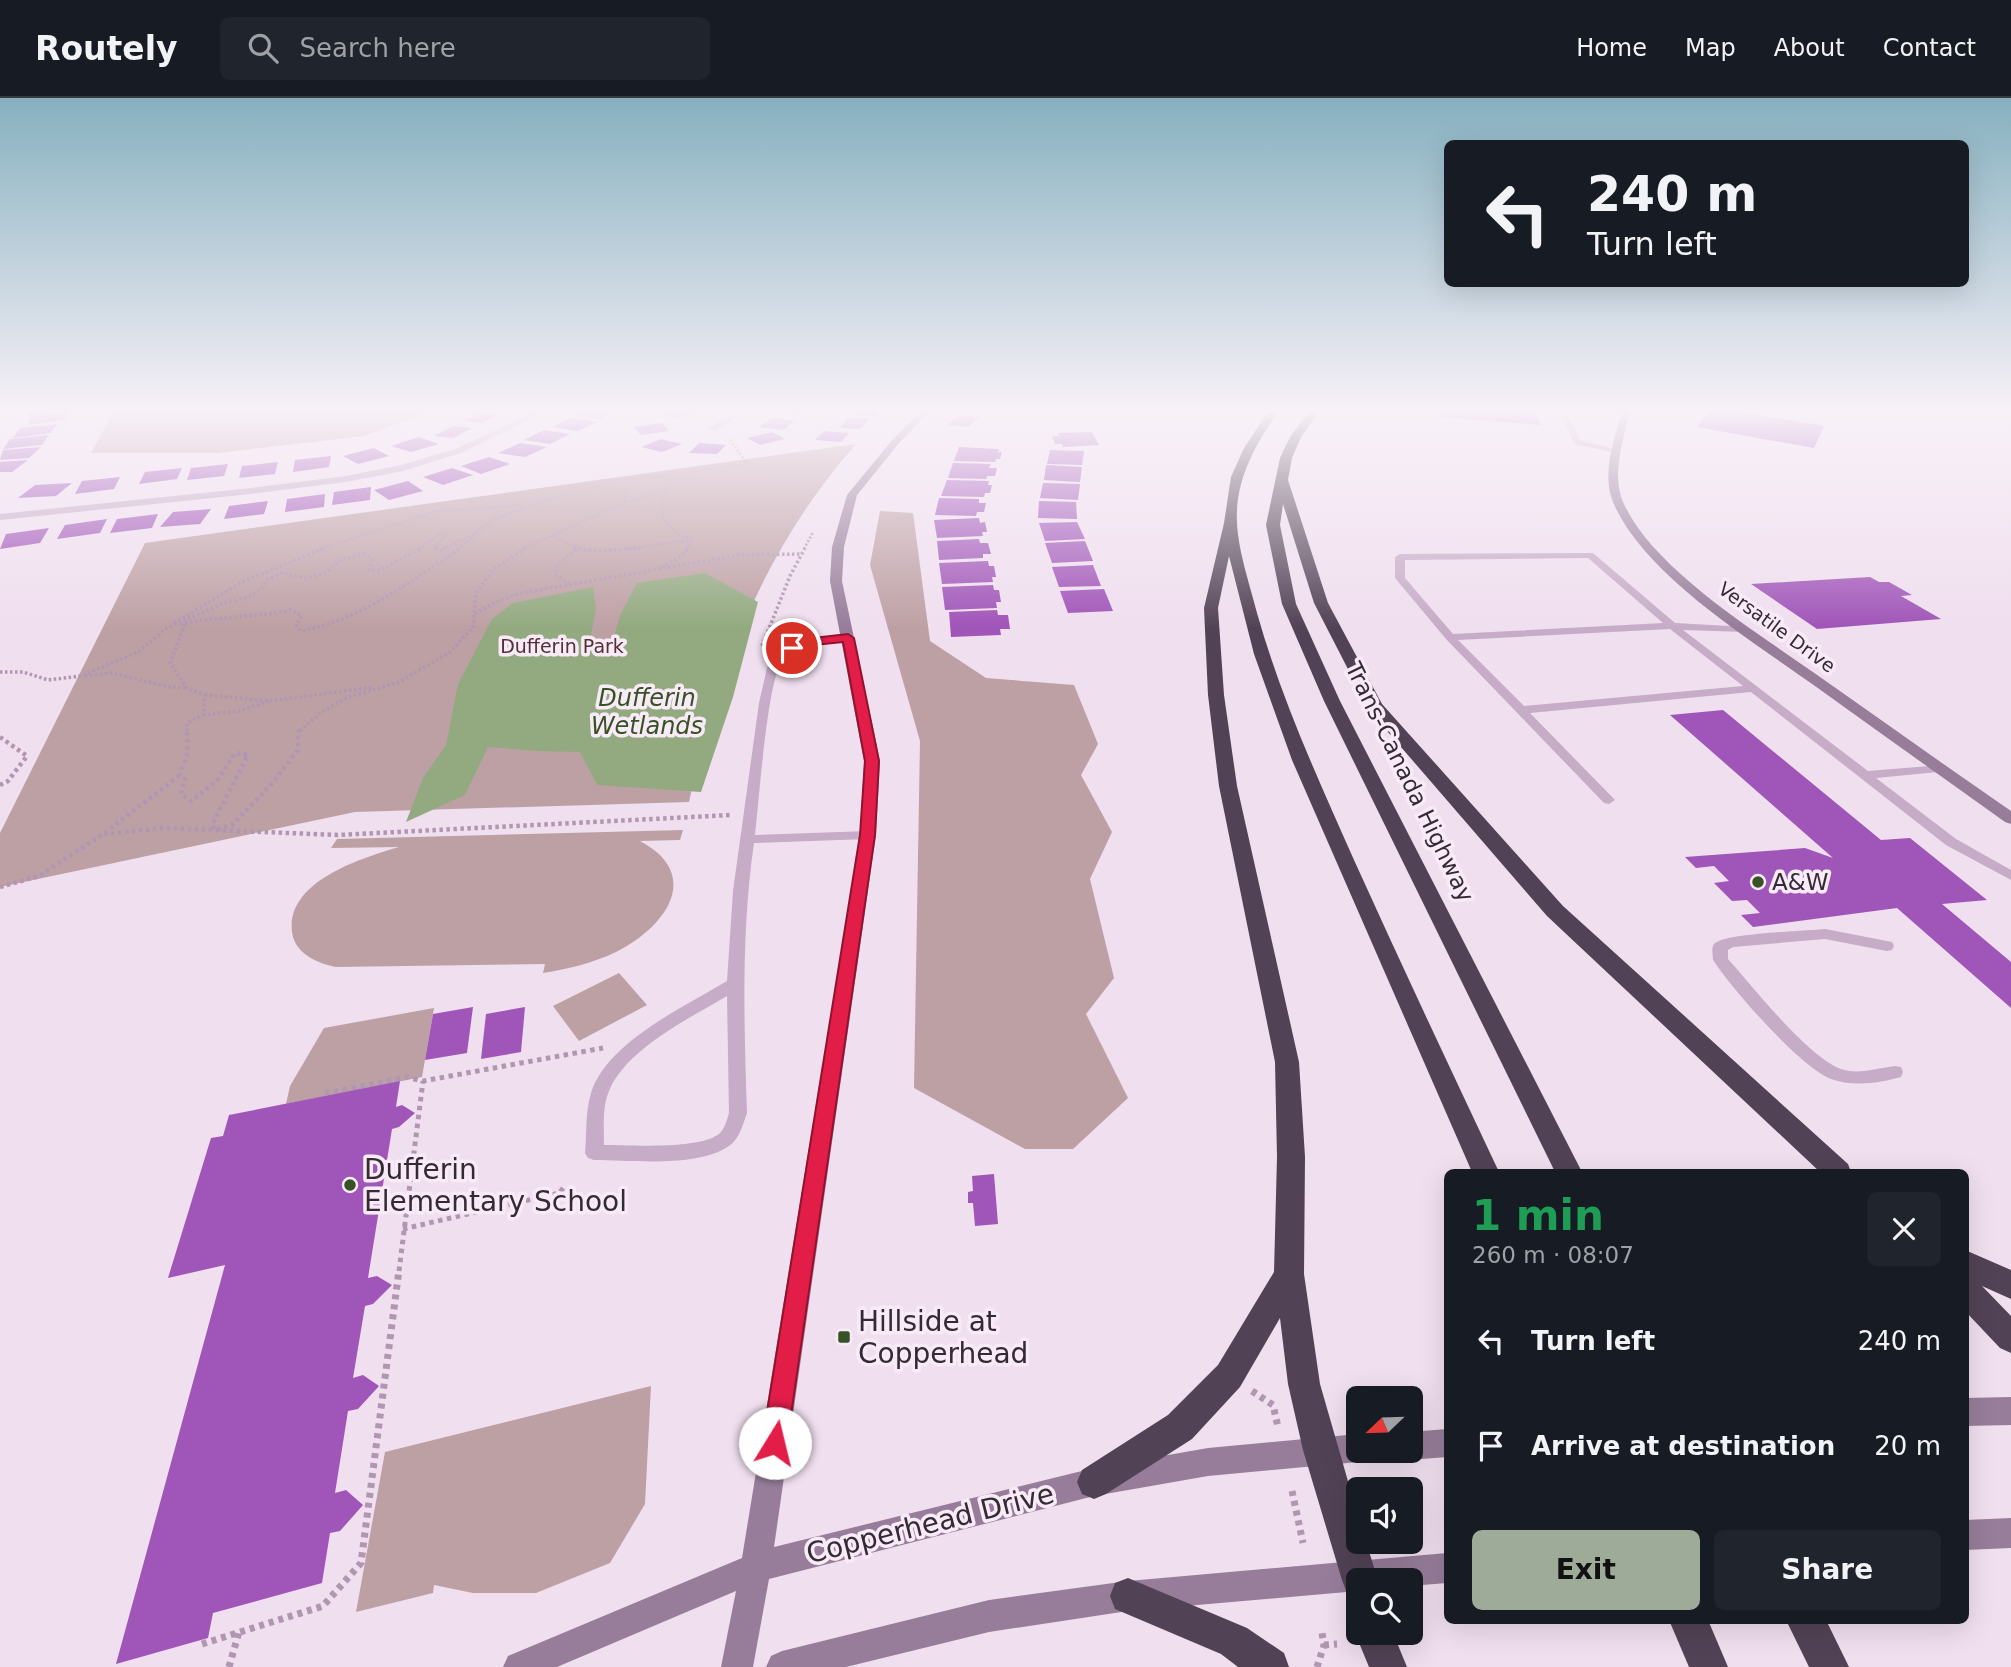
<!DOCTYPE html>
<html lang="en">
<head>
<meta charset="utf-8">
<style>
  body { margin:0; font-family:"DejaVu Sans",sans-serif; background:#20242c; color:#f1f3f6; height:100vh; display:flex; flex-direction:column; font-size:26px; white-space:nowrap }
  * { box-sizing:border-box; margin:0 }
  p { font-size:23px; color:#9ea1a6 }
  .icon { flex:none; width:38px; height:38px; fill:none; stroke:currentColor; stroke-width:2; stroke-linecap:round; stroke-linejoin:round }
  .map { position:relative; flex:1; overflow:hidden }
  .details { position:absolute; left:1444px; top:1071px; width:525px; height:455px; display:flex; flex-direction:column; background:#171b24; border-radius:10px; box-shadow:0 7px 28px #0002 }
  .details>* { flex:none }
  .guide { position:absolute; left:1444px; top:42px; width:525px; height:147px; border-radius:10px; box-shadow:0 7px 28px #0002; background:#171b24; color:#f1f3f6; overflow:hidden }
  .needle { width:46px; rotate:247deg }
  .fabs { position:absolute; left:1346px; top:1288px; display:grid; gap:14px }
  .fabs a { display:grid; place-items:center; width:77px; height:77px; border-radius:10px; background:#171b24; box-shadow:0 7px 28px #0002; font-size:35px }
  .pin { position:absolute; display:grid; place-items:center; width:60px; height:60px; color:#fff; margin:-30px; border:4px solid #fff; border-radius:50%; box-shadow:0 2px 7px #0007 }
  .me { position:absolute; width:77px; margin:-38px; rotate:9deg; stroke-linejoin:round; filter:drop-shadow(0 0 5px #0008) }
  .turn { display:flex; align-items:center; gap:24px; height:147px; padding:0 28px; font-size:32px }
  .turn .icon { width:91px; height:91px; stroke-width:2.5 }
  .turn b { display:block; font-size:49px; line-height:60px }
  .round { display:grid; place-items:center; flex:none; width:74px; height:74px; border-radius:10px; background:#20242c }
  .head { display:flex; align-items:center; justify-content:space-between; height:119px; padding:0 28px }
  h1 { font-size:42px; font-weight:700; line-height:52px; color:#1e9e55 }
  .cta { display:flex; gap:14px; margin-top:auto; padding:14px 28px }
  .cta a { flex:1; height:80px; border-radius:10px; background:#9dab98; color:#111; font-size:28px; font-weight:700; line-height:80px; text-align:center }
  .cta a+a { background:#20242c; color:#f1f3f6 }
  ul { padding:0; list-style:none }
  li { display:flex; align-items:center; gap:21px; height:105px; padding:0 28px }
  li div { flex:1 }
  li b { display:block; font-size:26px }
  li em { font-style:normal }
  header { display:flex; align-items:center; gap:42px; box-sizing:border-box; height:98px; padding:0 35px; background:#171b24; border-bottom:2px solid #363941 }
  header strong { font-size:33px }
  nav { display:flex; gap:38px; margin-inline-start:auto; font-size:24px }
  .search { width:490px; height:63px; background:#20242c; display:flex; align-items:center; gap:18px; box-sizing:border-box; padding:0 24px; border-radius:10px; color:#9ea1a6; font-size:26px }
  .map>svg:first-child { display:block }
  .green { fill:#bda0a4 }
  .water { fill:#93aa81 }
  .building { fill:#a055b8 }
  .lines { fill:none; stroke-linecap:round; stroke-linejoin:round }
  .path-far4 { stroke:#b196b2; stroke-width:2.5; stroke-dasharray:2 2; stroke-linecap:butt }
  .path-far3 { stroke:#b196b2; stroke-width:3.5; stroke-dasharray:2.5 2.5; stroke-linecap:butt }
  .path-far2 { stroke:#b196b2; stroke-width:4.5; stroke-dasharray:3.5 3.5; stroke-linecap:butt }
  .path-far1 { stroke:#b196b2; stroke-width:5; stroke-dasharray:4.5 4.5; stroke-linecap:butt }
  .path { stroke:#b196b2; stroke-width:7; stroke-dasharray:5 5; stroke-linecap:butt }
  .lane { fill:#c6acc7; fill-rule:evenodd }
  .street { fill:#c6acc7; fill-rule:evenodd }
  .secondary { fill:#977d9a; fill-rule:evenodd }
  .highway { fill:#524255; fill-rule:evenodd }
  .route { fill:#e11d48; stroke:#92132f; stroke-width:2 }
  .poi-dot { fill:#375224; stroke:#f8ebf7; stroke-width:2.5 }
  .labels { text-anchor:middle; stroke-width:7; stroke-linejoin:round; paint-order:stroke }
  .far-street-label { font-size:19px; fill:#342a35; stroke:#f8ebf7 }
  .far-park-label { font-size:19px; fill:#513134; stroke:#f8ebf7 }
  .street-label { font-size:23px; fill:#342a35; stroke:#f8ebf7 }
  .poi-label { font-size:23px; fill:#342a35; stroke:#f8ebf7; text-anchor:start }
  .water-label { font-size:24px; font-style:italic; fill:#375224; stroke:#f8ebf7 }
  .near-poi-label { font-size:28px; fill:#342a35; stroke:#f8ebf7; text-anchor:start }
  .near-street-label { font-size:28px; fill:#342a35; stroke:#f8ebf7 }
</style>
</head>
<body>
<header>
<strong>Routely</strong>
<div class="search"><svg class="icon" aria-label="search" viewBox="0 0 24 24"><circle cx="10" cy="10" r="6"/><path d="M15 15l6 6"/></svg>Search here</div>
<nav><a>Home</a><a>Map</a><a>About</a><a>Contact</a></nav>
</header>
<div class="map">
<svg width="2011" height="1569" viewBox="0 0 2011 1569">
  <rect width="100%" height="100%" fill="#f0dfef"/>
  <g class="green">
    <path d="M115,311H436L364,338L218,355H91Z"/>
    <path d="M856,346C766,448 716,572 689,704L355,714L0,789V735L145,445Z"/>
    <path d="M880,413L913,415L930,543L986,580L1074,587L1098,646L1081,677L1112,734L1090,781L1114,880L1086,916L1128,1000L1073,1051H1025L914,990L920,643L870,467Z"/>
    <path d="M683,732L680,742L640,743C704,777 665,830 616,854C593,865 568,871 543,875L545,866L336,869C317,865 295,856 292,834C286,783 362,760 399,749L331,750L337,741Z"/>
    <path d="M619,875L647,907L579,943L553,908Z"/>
    <path d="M434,910L422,979L286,1006L290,988L324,930Z"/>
    <path d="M651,1288L645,1406L610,1465L536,1495H473L434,1487L433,1495L356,1514L385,1354Z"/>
  </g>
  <path class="water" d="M705,475L758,504L733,599L701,694L597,687L580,654L536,653L488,649L465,697L406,724L423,680L446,647L458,586L492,521L513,505L593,489L596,511L589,547L612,546L620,517L637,485Z"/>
  <g class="building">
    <path d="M29,311H67V312L28,318Z"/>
    <path d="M588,311H606L617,312L599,321L574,317Z"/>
    <path d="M674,311H687L699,313L681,320L661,316Z"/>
    <path d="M779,311H807L800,316L775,314Z"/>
    <path d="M861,311H882L876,318L856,317Z"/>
    <path d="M1444,311H1528L1534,312L1541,327L1437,319Z"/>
    <path d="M1711,311H1722L1824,328L1814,350L1697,329Z"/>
    <path d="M68,314L64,322L27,327L31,318Z"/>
    <path d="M483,314L500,316L481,325L463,323Z"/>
    <path d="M959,317L979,319L968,329L948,327Z"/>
    <path d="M571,320L597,324L578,333L552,329Z"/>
    <path d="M772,320L795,323L783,332L759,329Z"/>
    <path d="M848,320L869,321L860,331L840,330Z"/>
    <path d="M662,325L669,333L641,337L634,329Z"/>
    <path d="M57,326L51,335L13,340L20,330Z"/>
    <path d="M453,328L472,330L453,340L434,338Z"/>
    <path d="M544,332L570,336L550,346L524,342Z"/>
    <path d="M824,333L849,335L841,344L815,342Z"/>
    <path d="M772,334L785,341L760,347L747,340Z"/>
    <path d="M1092,334L1099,347L1063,349L1062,346H1055L1052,338H1059L1058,335Z"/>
    <path d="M49,337L42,347L3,351L10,341Z"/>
    <path d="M419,339L439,346L411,354L391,348Z"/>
    <path d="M661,341L682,346L662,354L641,349Z"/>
    <path d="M520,345L547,349L525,359L498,355Z"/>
    <path d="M699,345L726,347L717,356L689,355Z"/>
    <path d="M41,349L29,360L0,362L3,352Z"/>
    <path d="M959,349L999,351L998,354H1002L1000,361H996L995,364L954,363Z"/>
    <path d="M374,350L389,358L358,366L343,358Z"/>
    <path d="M1050,352L1084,353L1082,367L1047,366Z"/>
    <path d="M331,358L329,369L293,374L295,362Z"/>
    <path d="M489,359L510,366L481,376L461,368Z"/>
    <path d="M28,362L12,374H0V364Z"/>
    <path d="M278,364L275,376L239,380L242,368Z"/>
    <path d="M953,365L991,366L989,370H997L995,378H987L986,381L948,380Z"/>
    <path d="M228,366L224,378L187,382L191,370Z"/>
    <path d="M1046,367L1082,369L1080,384L1044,382Z"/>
    <path d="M182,370L177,381L139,386L145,374Z"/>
    <path d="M452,370L473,377L443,387L423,379Z"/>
    <path d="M120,379L114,391L75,396L82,383Z"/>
    <path d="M947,382L989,383L988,387H992L990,395H985L984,399L941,398Z"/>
    <path d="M408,383L423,393L389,402L374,392Z"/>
    <path d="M72,385L56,398L18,400L35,387Z"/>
    <path d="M1043,385L1080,386L1078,402L1040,400Z"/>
    <path d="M371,389L370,402L332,407L334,394Z"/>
    <path d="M325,396L324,409L285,414L287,401Z"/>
    <path d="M939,400L979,401V405H986L984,414H977L976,418L935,417Z"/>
    <path d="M268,403L264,416L224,421L229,408Z"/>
    <path d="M1039,403L1076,404L1077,421L1038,420Z"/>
    <path d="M211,411L200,426L160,429L173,414Z"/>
    <path d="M158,416L152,430L110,435L117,421Z"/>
    <path d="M979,420L980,425L985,424L987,434H982L983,438L937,440L934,422Z"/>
    <path d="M107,421L100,435L57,441L65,427Z"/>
    <path d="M1077,424L1085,441L1045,443L1039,425Z"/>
    <path d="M49,430L40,445L0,451L6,436Z"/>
    <path d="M979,441L980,445H988L991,456H983V460L939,462L937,443Z"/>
    <path d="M1085,443L1093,463L1052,465L1045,445Z"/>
    <path d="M988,463L989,468H994L996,479H992L993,484L942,486L939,465Z"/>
    <path d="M1093,467L1101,488L1059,489L1052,469Z"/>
    <path d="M1870,479L1879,484H1889L1912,497L1901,498L1941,521L1817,531L1751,486Z"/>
    <path d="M993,487L994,492H999L1001,504H996L997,510L945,512L942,489Z"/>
    <path d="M1104,491L1113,513L1068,515L1060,493Z"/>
    <path d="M997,512L998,517H1008L1010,531H1000L1001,537L951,539L949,514Z"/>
    <path d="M1723,612L1881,742L1910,740L1987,802L1942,806L2011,864V910L1897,810L1753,829L1741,817L1760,815L1747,802L1732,803L1714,785L1729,783L1714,768L1696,770L1685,759L1805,750L1833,760L1670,617Z"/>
    <path d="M473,909L467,955L425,962L433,916Z"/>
    <path d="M525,909L521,954L481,961L486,916Z"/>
    <path d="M400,983L396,1009L402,1007L415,1015L399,1029L392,1031L368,1180L377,1178L392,1187L373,1206L365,1208L353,1280L363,1277L379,1288L358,1311L348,1313L335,1395L346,1392L363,1407L340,1433L330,1435L322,1485L213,1515L208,1540L116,1566L225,1167L168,1180L211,1040L223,1038L229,1017Z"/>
    <path d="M994,1076L998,1126L975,1128L973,1105H968V1094L973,1093L972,1078Z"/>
  </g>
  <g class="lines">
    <g class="path-far4">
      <path d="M659,378L747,366L729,340"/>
      <path d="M598,388L617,382L659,378L669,388C653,412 666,437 694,441"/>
      <path d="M551,438L581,451"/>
      <path d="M320,451L439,413L525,407"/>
      <path d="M419,451L439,436L447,437L434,449L439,451"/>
      <path d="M443,451L471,438L490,423L536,405L595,389L625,394V404"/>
      <path d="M458,451L484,431"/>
      <path d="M522,451L625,404L665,393"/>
      <path d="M627,451L689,442"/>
      <path d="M687,451L694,441"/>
      <path d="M804,451L813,434"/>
    </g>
    <g class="path-far3">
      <path d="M435,450L441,452L446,450"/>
      <path d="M574,450L600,453L642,450"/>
      <path d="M661,469L682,458L688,450"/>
      <path d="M570,486L555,476L557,466L578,451"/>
      <path d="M475,516L496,504L521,495L740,457L801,456"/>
      <path d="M174,525L242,484L325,450"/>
      <path d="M180,526C217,518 254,520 291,512L302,518L296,527L301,533C362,521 410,484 461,450"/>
      <path d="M185,526L170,565L187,590L205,597L203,617L187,625V633"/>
      <path d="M762,548L790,478L805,450"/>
      <path d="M0,574H23L48,582L81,578L138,554L167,530L226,504L248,499L261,492L267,482L282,475L305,480L326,475L341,461L364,456L372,462L369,472L378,473L422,450"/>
      <path d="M85,578L111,575L170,589L187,590"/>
      <path d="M205,597L269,603L374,589"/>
      <path d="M203,617L239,613L270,603"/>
      <path d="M300,633L320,615L346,600L399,584L449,555L473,529L476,495L494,471L526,450"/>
    </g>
    <g class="path-far2">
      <path d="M0,639L27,658L8,683L0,687"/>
      <path d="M179,678L187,658V631"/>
      <path d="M104,736L163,730L338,737L731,717"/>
      <path d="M0,789L39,778L103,736L179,678L185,681L181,696L191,703L217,683L235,655L248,657L212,727L216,732L232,727L269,689L298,652V634L302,631"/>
    </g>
    <g class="path-far1">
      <path d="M325,995L406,979L423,983L603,950"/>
      <path d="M403,1131L559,1095L565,1088"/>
      <path d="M399,1173L423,983"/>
    </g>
    <g class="path">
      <path d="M1252,1293L1273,1307L1278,1329"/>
      <path d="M1292,1393L1303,1445"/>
      <path d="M202,1546L323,1508L361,1465L399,1172"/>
      <path d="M1324,1547L1337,1546"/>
      <path d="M229,1569L239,1534"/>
      <path d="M1317,1569L1324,1547L1322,1535"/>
    </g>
    <g class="lane">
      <path d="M1562,318H1568L1580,342L1621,353L1617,355L1574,346Z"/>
      <path d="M1593,455L1675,525L1748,529V533L1744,534L1683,532L1868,673L1942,667L1944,670L1942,673L1938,674L1876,680L1956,741L2011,772V782L1946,747L1751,594L1530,615L1615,702L1609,706L1604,705L1446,541L1395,480V459L1400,456ZM1588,460L1663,525L1453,536L1405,480V462ZM1670,531L1743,588L1524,608L1458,542Z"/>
      <path d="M848,536L853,539L852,541C830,546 801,544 784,560C767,577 759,706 755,737L868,733L875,737L868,741L754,745C741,835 744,924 747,1015C743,1026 739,1042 729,1048C697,1070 631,1062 594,1062L588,1060L585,1055C587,1035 585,1015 591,995C607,944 684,909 727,883L733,793L759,605L767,570L776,556L788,548L813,541ZM727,898L729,1015C727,1022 725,1030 720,1035C702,1052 629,1047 604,1047C604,1030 602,1009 609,993C626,951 690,920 727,898Z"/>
      <path d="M1825,831L1887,843L1892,844L1894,848L1892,852L1887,853L1825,841L1733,849L1728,852V861C1753,889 1808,959 1841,971C1857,977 1878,970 1895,968L1901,969L1903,974L1901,979C1880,985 1853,989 1831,981C1800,969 1732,891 1713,862C1713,857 1711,850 1714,846C1724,835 1807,833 1825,831Z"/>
    </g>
    <g class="street">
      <path d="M542,311H552L461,355L403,373L346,384L251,396L0,422V416L251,390L346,378L401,367L455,351Z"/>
      <path d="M740,311H750L715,333L707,331Z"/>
    </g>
    <g class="secondary">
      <path d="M923,311H932L899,345L857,397L844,449L842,483L880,663L876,737L774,1449L1094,1370L1208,1350L1358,1336V1353H1371L1368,1360L1358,1364L1208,1378L1094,1398L769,1481L753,1569H721L736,1493L557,1569H503L508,1558L742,1460L860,737L864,663L830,483L832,449L847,397L893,341Z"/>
      <path d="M1622,311H1630C1624,341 1611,375 1623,404C1653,472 1760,536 1820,579C1884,624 1947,669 2011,713V726L2005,724C1942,679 1879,634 1815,588C1752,543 1643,476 1613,404C1601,375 1615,341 1622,311Z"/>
      <path d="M2011,1299V1327L1965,1328V1300Z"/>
      <path d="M1447,1331V1359L1410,1362L1400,1358L1398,1353H1410V1334Z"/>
      <path d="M2011,1420V1450L1965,1452V1422Z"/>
      <path d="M1447,1455V1485L1410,1488V1482H1358V1493L1128,1513L989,1534L846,1569H766L771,1558L782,1553L989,1502L1128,1483Z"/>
    </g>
    <g class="highway">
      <path d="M1270,311H1280C1259,341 1239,374 1237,412C1235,445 1249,483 1257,515C1281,600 1318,681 1354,762C1401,866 1450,970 1499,1074H1472L1292,662L1254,556L1229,458L1218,510L1224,597L1237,688L1299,964L1305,1059L1304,1176L1320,1286L1358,1418V1444H1366L1378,1482H1358V1499L1347,1495L1342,1482L1303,1352L1288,1286L1280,1220L1240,1289L1192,1341L1106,1396L1094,1401L1082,1396L1077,1384L1082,1372L1168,1317L1218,1267L1274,1174L1277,1059L1275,964L1219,688L1208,597L1204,510L1224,425L1231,379L1244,350Z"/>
      <path d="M1311,311H1321L1301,339L1292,360L1288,382L1328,505L1382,606L1563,808L1848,1066L1851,1074H1820L1547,818L1369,612L1314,505L1283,406L1280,427L1296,506L1340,603L1582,1074H1555L1324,603L1282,506L1266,427L1280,360L1290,339Z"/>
      <path d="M1965,1152L2011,1172V1201L1982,1188L2011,1218V1255L2000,1250L1965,1213Z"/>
      <path d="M1128,1480L1247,1530L1284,1555L1289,1569H1238L1221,1556L1115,1511L1110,1498L1115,1485Z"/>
      <path d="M1669,1522H1708L1728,1569H1689Z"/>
      <path d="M1786,1522H1826L1849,1569H1809Z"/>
      <path d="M1358,1528V1535H1393L1407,1569H1369L1355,1535Z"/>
    </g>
  </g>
  <linearGradient id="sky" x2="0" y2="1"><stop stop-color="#86b0bf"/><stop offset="0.59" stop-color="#f8f1f8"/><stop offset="1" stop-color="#f8f1f8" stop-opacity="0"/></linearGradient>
  <rect width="2011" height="530" fill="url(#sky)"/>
  <path class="route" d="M848,536L854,540L879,663L875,737L787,1345L784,1354L775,1357L766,1354L762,1345L860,737L865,663L843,544L814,547L792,553L786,550L813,540Z"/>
  <g class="poi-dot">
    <circle cx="1758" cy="784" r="7"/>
    <circle cx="350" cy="1087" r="7"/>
    <rect x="837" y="1232" width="14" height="14" rx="3.5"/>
  </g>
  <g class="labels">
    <g class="far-street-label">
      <text transform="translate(1777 529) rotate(36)" y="7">Versatile Drive</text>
    </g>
    <g class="far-park-label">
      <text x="562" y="555">Dufferin Park</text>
    </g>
    <g class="street-label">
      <text transform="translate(1410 684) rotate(64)" y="8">Trans-Canada Highway</text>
    </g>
    <g class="poi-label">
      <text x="1772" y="792">A&amp;W</text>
    </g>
    <g class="water-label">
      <text x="647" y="608">Dufferin<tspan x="647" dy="28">Wetlands</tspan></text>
    </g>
    <g class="near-poi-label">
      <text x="364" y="1081">Dufferin<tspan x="364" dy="32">Elementary School</tspan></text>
      <text x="858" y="1233">Hillside at<tspan x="858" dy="32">Copperhead</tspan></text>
    </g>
    <g class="near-street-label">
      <text transform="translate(930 1425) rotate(-14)" y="10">Copperhead Drive</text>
    </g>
  </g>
</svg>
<div class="fabs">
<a><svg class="needle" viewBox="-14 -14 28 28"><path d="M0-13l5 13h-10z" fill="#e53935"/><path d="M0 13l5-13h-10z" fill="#9ea1a6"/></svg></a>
<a><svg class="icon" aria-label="sound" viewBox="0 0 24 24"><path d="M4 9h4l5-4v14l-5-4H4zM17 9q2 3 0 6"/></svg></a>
<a><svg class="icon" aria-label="search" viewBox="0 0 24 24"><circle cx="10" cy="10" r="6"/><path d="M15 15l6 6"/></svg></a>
</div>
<div class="pin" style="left:792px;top:550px;background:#d93025"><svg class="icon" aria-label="arrive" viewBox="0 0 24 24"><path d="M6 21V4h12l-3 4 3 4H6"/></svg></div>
<svg class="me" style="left:775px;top:1345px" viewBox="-20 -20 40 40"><circle r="19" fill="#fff"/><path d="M0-13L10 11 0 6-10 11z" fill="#e11d48"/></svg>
<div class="guide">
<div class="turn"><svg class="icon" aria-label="left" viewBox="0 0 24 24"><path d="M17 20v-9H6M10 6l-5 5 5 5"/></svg><div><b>240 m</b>Turn left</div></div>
</div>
<section class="details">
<div class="head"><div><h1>1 min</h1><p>260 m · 08:07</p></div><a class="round"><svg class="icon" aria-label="close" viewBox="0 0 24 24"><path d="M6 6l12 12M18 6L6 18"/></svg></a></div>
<ul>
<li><svg class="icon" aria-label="left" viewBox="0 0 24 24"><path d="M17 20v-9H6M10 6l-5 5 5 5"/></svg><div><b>Turn left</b></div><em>240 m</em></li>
<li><svg class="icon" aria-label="arrive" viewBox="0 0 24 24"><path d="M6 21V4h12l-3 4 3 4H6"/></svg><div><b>Arrive at destination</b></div><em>20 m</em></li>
</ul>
<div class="cta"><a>Exit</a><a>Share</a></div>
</section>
</div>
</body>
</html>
